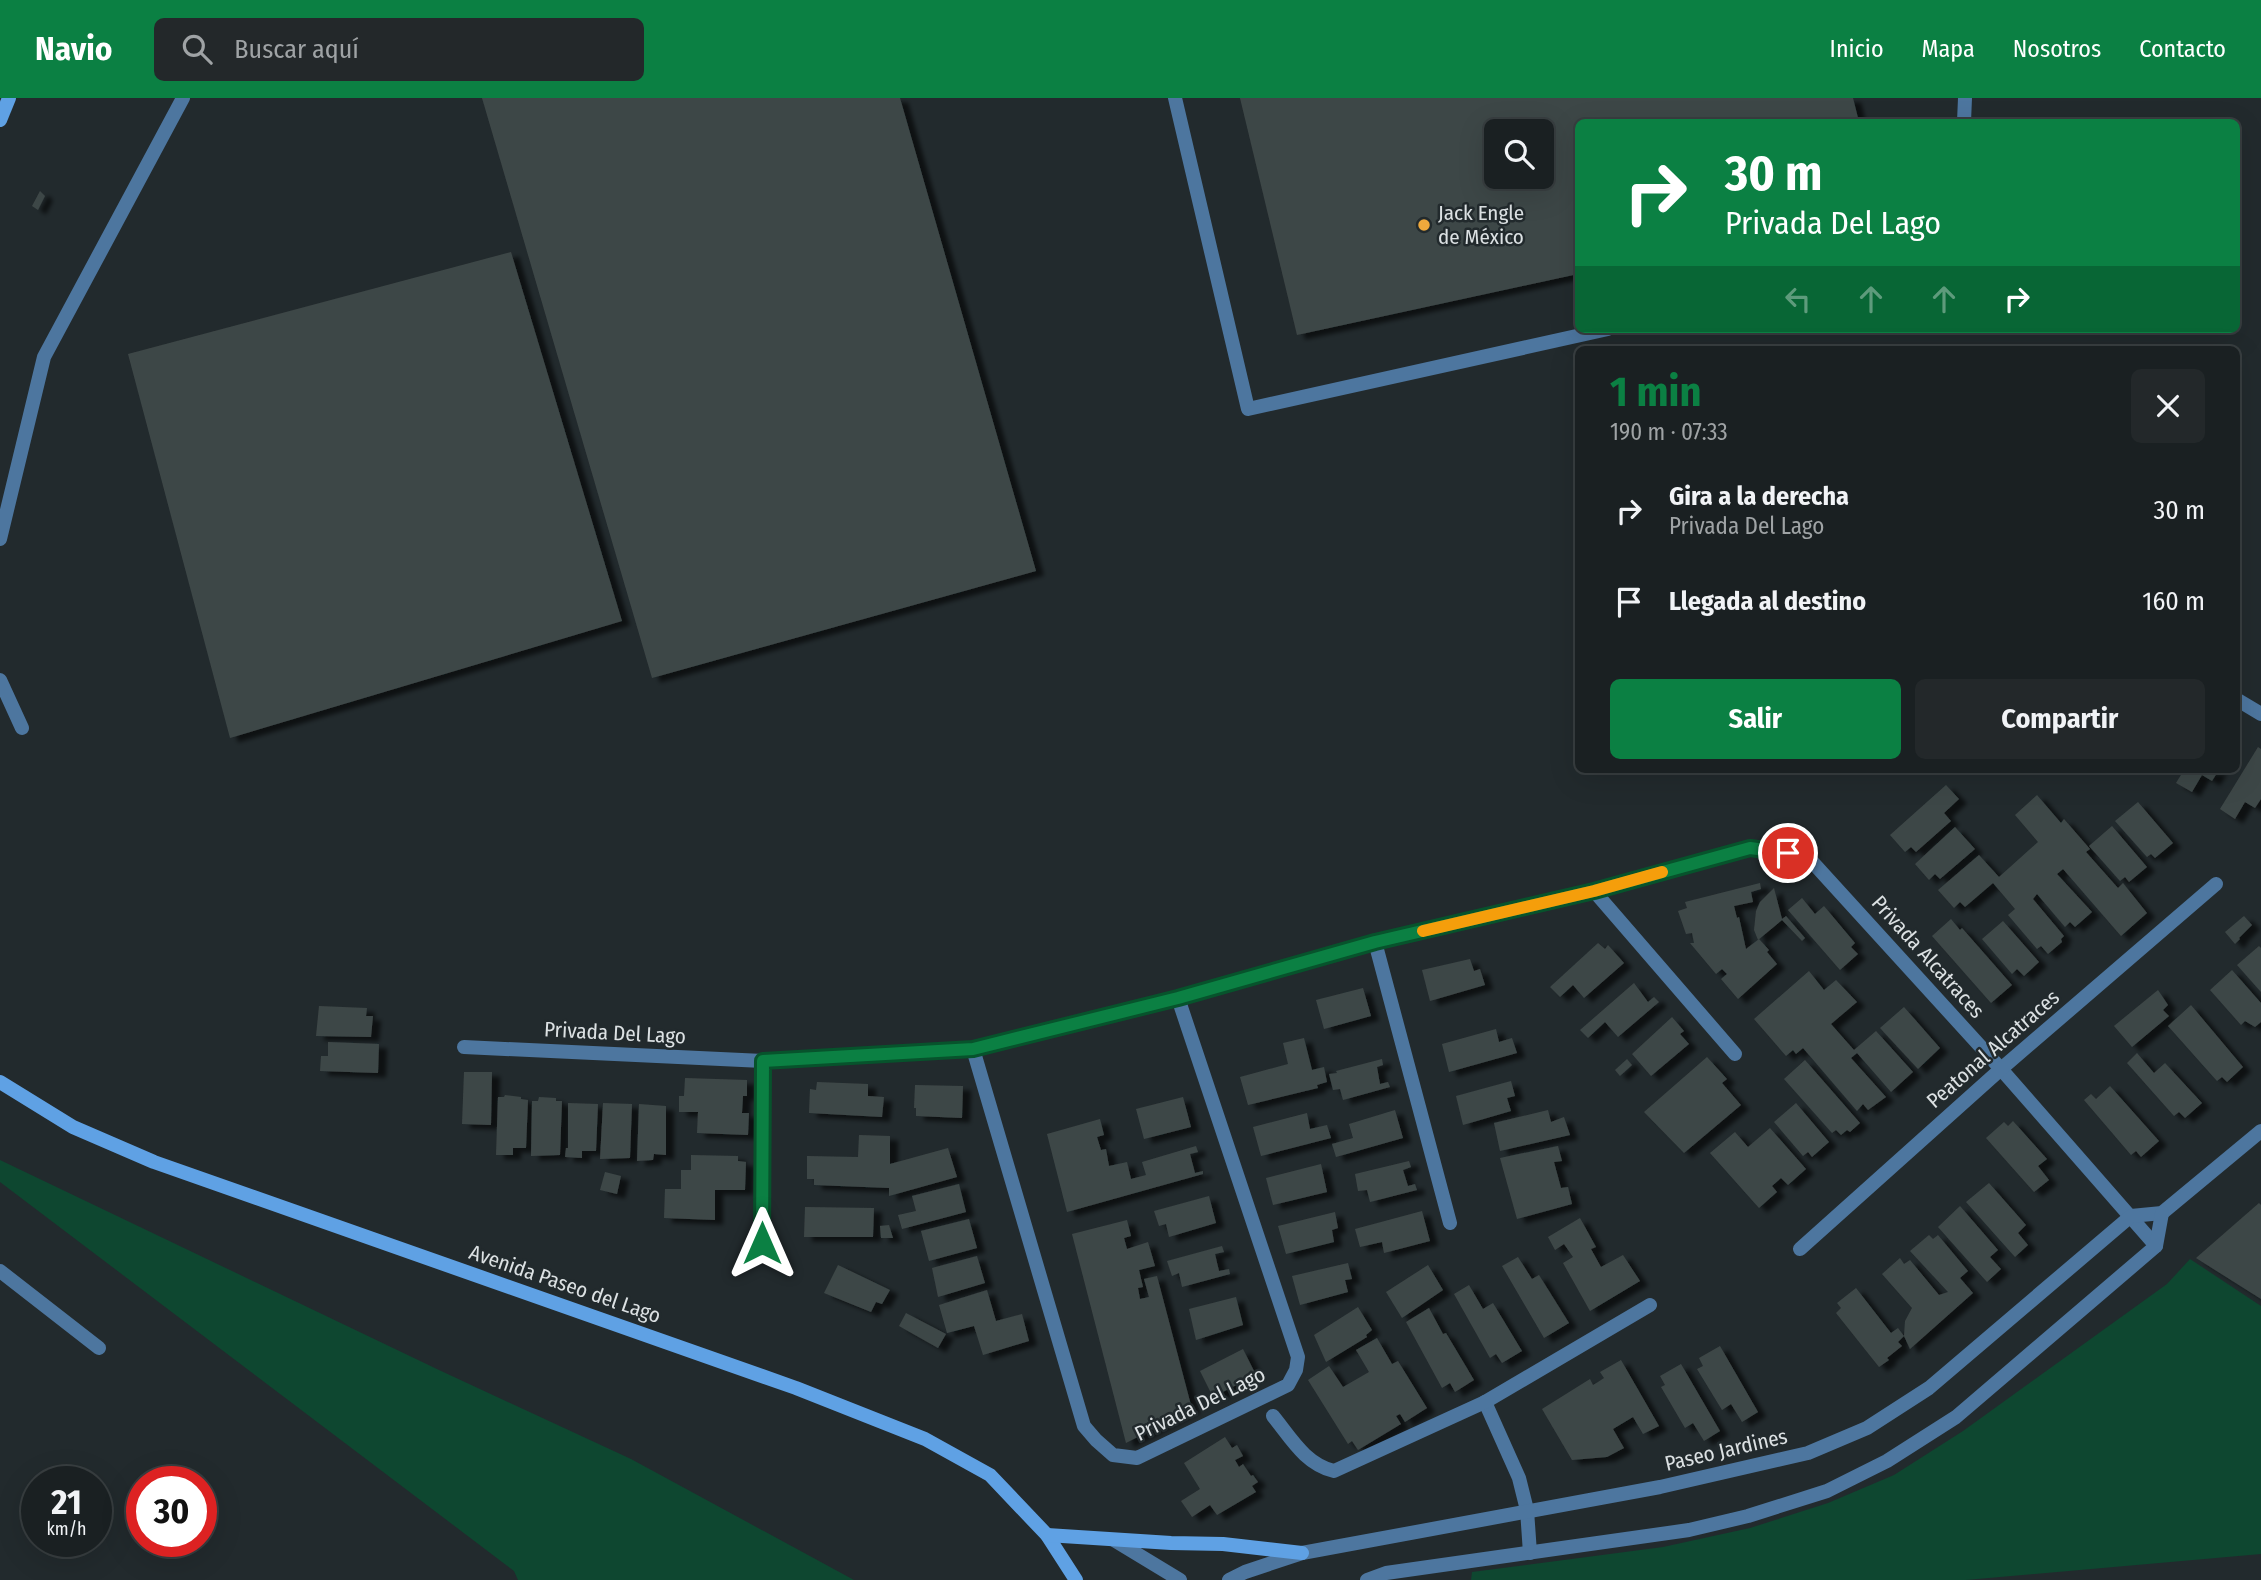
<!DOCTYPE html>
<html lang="es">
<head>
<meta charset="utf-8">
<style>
  body { margin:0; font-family:"Fira Sans Condensed",sans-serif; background:#23282a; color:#f1f3f6; height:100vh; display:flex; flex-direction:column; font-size:26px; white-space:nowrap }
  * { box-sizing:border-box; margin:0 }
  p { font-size:23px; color:#9fa3a5 }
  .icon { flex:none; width:38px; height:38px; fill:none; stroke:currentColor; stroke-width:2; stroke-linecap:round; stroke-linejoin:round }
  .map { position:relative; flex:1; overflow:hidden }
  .panel { position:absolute; left:1575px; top:248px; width:665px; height:427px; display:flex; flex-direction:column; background:#1a2022; border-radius:10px; box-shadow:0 7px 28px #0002,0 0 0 2px #383e40 }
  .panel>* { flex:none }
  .banner { position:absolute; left:1575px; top:21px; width:665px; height:214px; border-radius:10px; box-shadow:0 7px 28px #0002,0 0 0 2px #383e40; background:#0b8043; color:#fff; overflow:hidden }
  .controls { position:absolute; left:1484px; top:21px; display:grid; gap:14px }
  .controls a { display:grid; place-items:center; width:70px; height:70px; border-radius:10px; background:#1a2022; box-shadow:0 7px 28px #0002,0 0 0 2px #383e40; font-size:35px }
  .speed { position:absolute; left:21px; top:1368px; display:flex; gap:14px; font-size:35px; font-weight:700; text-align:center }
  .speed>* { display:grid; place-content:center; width:91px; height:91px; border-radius:50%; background:#1a2022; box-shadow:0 7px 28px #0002,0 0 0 2px #383e40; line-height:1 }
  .speed small { font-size:18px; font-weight:400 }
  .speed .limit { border:10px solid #d22; background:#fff; color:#111 }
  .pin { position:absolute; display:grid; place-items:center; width:60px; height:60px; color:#fff; margin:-30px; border:4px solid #fff; border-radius:50%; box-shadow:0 2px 7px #0007 }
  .me { position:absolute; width:77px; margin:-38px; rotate:0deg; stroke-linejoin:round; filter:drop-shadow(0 0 5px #0008) }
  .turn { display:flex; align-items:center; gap:24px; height:147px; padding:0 35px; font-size:32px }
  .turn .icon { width:91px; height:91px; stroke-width:2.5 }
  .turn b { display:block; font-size:49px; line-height:60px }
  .lanes { display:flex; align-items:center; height:66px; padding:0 35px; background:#0003; justify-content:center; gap:35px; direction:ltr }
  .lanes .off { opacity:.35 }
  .round { display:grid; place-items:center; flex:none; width:74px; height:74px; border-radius:10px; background:#23282a }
  .summary { display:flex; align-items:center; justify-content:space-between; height:119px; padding:0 35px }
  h1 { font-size:42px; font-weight:700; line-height:52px; color:#0b8043 }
  .button { display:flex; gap:14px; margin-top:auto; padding:14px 35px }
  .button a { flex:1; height:80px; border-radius:10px; background:#0b8043; color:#fff; font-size:28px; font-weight:700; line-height:80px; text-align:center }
  .button a+a { background:#23282a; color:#f1f3f6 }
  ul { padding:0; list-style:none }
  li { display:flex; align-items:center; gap:21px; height:91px; padding:0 35px }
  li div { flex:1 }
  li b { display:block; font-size:26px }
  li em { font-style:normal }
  header { display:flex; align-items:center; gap:42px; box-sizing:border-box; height:98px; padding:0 35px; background:#0b8043; color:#fff }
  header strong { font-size:33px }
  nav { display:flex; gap:38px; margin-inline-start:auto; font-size:24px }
  .search { width:490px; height:63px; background:#23282a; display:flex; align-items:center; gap:18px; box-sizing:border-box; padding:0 24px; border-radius:10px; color:#9fa3a5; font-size:26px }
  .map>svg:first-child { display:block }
  .green { fill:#0e4730 }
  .building { fill:#3e4747; fill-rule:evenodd; filter:url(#shadow) }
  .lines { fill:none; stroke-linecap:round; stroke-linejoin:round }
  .service { stroke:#4d769f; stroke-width:14 }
  .minor { stroke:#4d769f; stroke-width:14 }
  .tertiary { stroke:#4d769f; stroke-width:14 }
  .secondary { stroke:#5fa1e4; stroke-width:14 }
  .route-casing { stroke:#07532c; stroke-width:18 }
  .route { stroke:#0b8043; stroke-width:12 }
  .slow { stroke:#f59e0b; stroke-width:12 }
  .poi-dot { fill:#eea83c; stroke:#222a2d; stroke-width:2.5 }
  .labels { text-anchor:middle; stroke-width:5; stroke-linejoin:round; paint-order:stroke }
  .poi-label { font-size:21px; fill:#dce1e3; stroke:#222a2d; text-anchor:start }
  .street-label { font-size:21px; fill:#dce1e3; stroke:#222a2d }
</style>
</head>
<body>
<header>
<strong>Navio</strong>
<div class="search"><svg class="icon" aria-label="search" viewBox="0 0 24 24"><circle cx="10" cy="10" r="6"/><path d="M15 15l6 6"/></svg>Buscar aquí</div>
<nav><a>Inicio</a><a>Mapa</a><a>Nosotros</a><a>Contacto</a></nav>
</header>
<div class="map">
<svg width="2261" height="1482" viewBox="0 0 2261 1482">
  <defs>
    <filter id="shadow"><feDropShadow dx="8" dy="4.5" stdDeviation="2" flood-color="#0009"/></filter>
  </defs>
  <rect width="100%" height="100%" fill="#222a2d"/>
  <g class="green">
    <path d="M0,1062L439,1272L631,1361L854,1482H518L514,1473L0,1084Z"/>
    <path d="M2190,1161L2261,1208V1456L1966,1482H1471L1472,1474L1663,1449L1750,1430L1828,1405L1894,1377L1963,1333L2167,1186Z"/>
  </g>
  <g class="building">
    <path d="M482,0H900L1036,473L652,580Z"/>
    <path d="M1240,0H1853L1859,24H1578V176L1297,237ZM1496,33H1542V79H1496Z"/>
    <path d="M40,93L45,98L38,112L32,108Z"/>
    <path d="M511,154L622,523L230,640L128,256Z"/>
    <path d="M2258,649L2261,651V701L2255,710L2245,704L2235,721L2220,711Z"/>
    <path d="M2184,672H2219L2212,683L2202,677L2192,694L2176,685Z"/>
    <path d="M1946,687L1959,701L1944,715L1951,723L1916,754L1911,749L1905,754L1890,737Z"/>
    <path d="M2037,697L2061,725L2064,721L2090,751L2086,754L2118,790L2123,785L2147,815L2121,838L2063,771L2057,776L2092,814L2075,829L2070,824L2065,829L2037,796L2033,801L2064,838L2061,841L2062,844L2048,856L2041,848L2037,851L2008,817L2015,811L1993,785L1965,809L1960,804L1954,810L1938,792L1979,757L1999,779L2038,744L2015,717Z"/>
    <path d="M2138,704L2173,745L2155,760L2151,756L2147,759L2115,723Z"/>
    <path d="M2112,728L2147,769L2129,784L2125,779L2120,783L2089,748Z"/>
    <path d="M1955,729L1975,751L1940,781L1935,776L1929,782L1915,766Z"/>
    <path d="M1760,785L1761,791L1751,794L1753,804L1734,808L1737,820L1739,819L1746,851L1759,841L1769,852L1767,854L1777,866L1738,901L1721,881L1727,876L1722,871L1716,876L1690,845H1694L1692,835L1686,836L1678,813L1687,810L1685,804Z"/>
    <path d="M1774,790L1782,821L1786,818L1805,840L1802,843L1782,822L1758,842L1754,832L1756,813L1760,804Z"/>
    <path d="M1802,800L1815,816L1824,808L1855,845L1851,849L1858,856L1840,872L1788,812Z"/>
    <path d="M2244,818L2252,827L2239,840L2240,841L2235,846L2225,834Z"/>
    <path d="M1951,821L1960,832L1962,830L2012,887L1991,905L1932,838Z"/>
    <path d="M2003,823L2039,864L2024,878L2017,871L2012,876L1982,841Z"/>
    <path d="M1598,845L1605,851L1608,847L1624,865L1584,900L1573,887L1560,899L1550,889Z"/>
    <path d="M2259,848L2261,850V894L2237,867Z"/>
    <path d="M1470,861L1474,873L1480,871L1485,887L1430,903L1422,872Z"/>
    <path d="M2232,872L2261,905V924L2255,929L2245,923L2241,927L2210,892Z"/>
    <path d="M1809,873L1824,892L1836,882L1857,904L1831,926L1854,952L1876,933L1913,974L1891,994L1857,955L1851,960L1886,999L1868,1012L1863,1006L1857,1013L1803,950L1796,956L1793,952L1786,958L1754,921Z"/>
    <path d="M1634,885L1648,904L1654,899L1659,904L1618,939L1605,924L1588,940L1580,932Z"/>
    <path d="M1363,890L1371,918L1324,931L1316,902Z"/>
    <path d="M2158,892L2168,907L2163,912L2169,918L2132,949L2114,928Z"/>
    <path d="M2191,907L2243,969L2227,984L2222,979L2217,983L2168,928Z"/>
    <path d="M319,908L367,910L366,918H373L371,939L316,938Z"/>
    <path d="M1904,909L1940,950L1918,971L1880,930Z"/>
    <path d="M1672,919L1684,933L1680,936L1689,946L1651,978L1632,956Z"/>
    <path d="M1496,931L1499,944L1512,940L1517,955L1449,974L1442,946Z"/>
    <path d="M1304,940L1312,972L1324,969L1327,984L1317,987L1318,990L1248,1007L1240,979L1288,966L1283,945Z"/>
    <path d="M328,944L379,946L378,975L320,973L321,958H328Z"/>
    <path d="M2137,955L2154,975L2165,965L2202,1005L2185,1020L2179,1014L2174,1018L2127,965Z"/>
    <path d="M1707,959L1727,981L1722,985L1741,1007L1684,1055L1644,1014Z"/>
    <path d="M1382,961L1383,967L1377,969L1380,986L1388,984L1390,989L1343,1002L1340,991L1333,992L1329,976L1337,975L1336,973Z"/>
    <path d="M1627,961L1632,967L1620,978L1615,972Z"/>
    <path d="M1805,962L1860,1025L1850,1034L1847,1032L1841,1037L1836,1032L1832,1035L1784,981Z"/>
    <path d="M464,974H492L491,1027L462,1026Z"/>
    <path d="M685,980L747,982V998H743L742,1015H749L748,1037L697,1035L698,1014H679V998H684Z"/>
    <path d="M1511,983L1515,998L1507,1000L1511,1013L1463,1027L1456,998Z"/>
    <path d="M817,984L868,986V998L884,999L882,1019L809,1015L810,991L816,992Z"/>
    <path d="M915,987L963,988L962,1020L916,1018V1010H914Z"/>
    <path d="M2110,988L2159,1043L2141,1059L2136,1053L2131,1057L2084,1002L2091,996L2096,1001Z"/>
    <path d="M505,997L521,999V1001L528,1002L526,1050H513V1057H496L498,999H504Z"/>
    <path d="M539,999L556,1000V1003H562L560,1057L531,1058L532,1003H538Z"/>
    <path d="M1183,999L1191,1029L1144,1041L1136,1011Z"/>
    <path d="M568,1005L598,1006L596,1053H582V1060L565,1059L566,1050H568Z"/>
    <path d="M603,1005L632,1006L630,1060L600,1061Z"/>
    <path d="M1796,1005L1829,1044L1812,1059L1808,1054L1803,1058L1774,1024Z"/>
    <path d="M639,1006L666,1008V1057L654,1056L653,1062L637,1063Z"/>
    <path d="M1395,1012L1403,1040L1336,1059L1332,1046L1353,1040L1349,1026Z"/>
    <path d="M1548,1012L1551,1024L1564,1019L1570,1037L1500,1053L1494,1025Z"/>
    <path d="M1307,1015L1310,1031L1327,1027L1331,1040L1261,1058L1253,1029Z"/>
    <path d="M1100,1021L1104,1037L1097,1039L1101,1052L1106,1051L1109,1068L1127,1064L1131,1081L1146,1077L1142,1064L1196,1048L1198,1054L1190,1056L1195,1075L1203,1073V1076L1067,1114L1047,1036Z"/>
    <path d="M2013,1023L2047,1061L2038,1068L2049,1082L2034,1094L1986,1040L2004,1024L2008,1028Z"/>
    <path d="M1770,1030L1806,1071L1788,1087L1781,1080L1772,1088L1777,1094L1759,1110L1710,1055L1735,1034L1748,1049Z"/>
    <path d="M859,1037L890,1038V1066L948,1050L957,1079L889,1098V1090L814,1087V1081H807V1058L858,1059Z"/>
    <path d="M1558,1048L1562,1063L1554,1064L1561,1090L1568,1089L1572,1106L1517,1121L1500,1060Z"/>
    <path d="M691,1057L738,1058V1063L746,1064L745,1092H715V1122L664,1120L665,1091H681V1072H691Z"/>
    <path d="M1409,1063L1411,1069L1403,1072L1408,1088L1415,1086L1417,1092L1370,1104L1367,1092L1358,1093L1355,1076Z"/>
    <path d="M1321,1066L1327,1094L1273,1107L1266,1080Z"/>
    <path d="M605,1074L621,1078L617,1096L600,1092Z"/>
    <path d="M1989,1085L2026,1127L2018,1135L2028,1147L2015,1159L1966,1104Z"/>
    <path d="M959,1086L966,1114L902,1131L898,1117L916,1113L912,1098Z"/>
    <path d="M1209,1098L1216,1125L1169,1139L1166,1126L1159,1128L1154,1113Z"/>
    <path d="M2259,1105L2261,1107V1201L2196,1160Z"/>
    <path d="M1960,1108L1998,1152L1990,1159L2001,1171L1987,1184L1938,1129Z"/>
    <path d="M805,1109L874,1110L873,1139H804Z"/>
    <path d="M1422,1113L1430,1143L1384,1155L1382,1144L1360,1149L1355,1131Z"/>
    <path d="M1335,1114L1338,1130L1332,1132L1334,1144L1286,1156L1278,1128Z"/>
    <path d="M1580,1120L1596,1149L1591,1151L1601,1169L1623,1157L1640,1183L1590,1213L1563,1165L1573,1159L1564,1146L1555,1152L1548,1139Z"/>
    <path d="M969,1121L977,1150L929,1163L921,1133Z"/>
    <path d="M1127,1122L1131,1138L1124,1140L1127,1151L1148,1144L1155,1168L1139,1172L1143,1189L1138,1190L1140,1201L1149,1199L1144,1181L1157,1178L1192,1311L1126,1345L1072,1136Z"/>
    <path d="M889,1127L893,1140H881L880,1128Z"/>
    <path d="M1929,1137L1933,1141L1938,1137L1968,1173L1960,1180L1973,1195L1910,1251L1904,1238L1905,1223L1912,1210L1882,1176L1900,1160L1904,1166L1910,1162L1939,1197L1948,1194L1910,1153Z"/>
    <path d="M1222,1148L1224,1154L1215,1156L1219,1173L1229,1171L1230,1176L1182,1189L1179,1175L1172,1178L1167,1163Z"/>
    <path d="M977,1158L985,1185L938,1199L932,1170Z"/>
    <path d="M1518,1159L1532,1181L1539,1177L1569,1225L1544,1240L1502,1168Z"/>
    <path d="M1348,1165L1352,1181L1345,1182L1348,1194L1300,1207L1292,1178Z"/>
    <path d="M838,1167L890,1192L882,1206L876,1204L871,1214L824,1195Z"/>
    <path d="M1428,1167L1443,1192L1402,1220L1386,1194Z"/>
    <path d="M1469,1187L1483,1211L1493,1205L1522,1253L1502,1265L1496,1256L1490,1260L1454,1196Z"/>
    <path d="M1856,1190L1891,1235L1898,1230L1904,1238L1898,1244L1902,1248L1887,1260L1889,1262L1879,1269L1836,1215L1841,1210L1837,1205Z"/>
    <path d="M987,1192L996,1223L1022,1216L1029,1243L983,1257L974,1228L947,1235L939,1207Z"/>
    <path d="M1236,1199L1243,1227L1196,1242L1189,1211Z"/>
    <path d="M1358,1209L1372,1232L1366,1237L1367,1239L1326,1264L1314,1237Z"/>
    <path d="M1429,1210L1443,1236L1446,1235L1474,1282L1455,1294L1450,1285L1442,1290L1406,1224Z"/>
    <path d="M906,1215L946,1236L938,1250L899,1228Z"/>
    <path d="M1377,1240L1392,1266L1398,1263L1427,1310L1405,1324L1400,1316L1396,1318L1401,1326L1358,1352L1352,1343L1348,1346L1308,1282L1329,1268L1343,1289L1369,1274L1356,1252Z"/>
    <path d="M1720,1248L1758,1314L1742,1324L1731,1306L1722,1312L1697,1271L1703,1268L1699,1260Z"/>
    <path d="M1243,1251L1256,1277L1213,1299L1200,1273Z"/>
    <path d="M1621,1262L1659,1328L1643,1336L1633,1319L1613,1331L1624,1350L1607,1359L1572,1362L1542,1311L1590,1281L1593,1287L1598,1284L1604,1280L1600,1274Z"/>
    <path d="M1681,1266L1720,1333L1704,1343L1693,1325L1685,1330L1661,1289L1665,1287L1660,1278Z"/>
    <path d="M1225,1339L1232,1350L1237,1347L1243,1358L1235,1362L1239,1369L1243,1366L1251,1378L1253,1377L1258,1384L1252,1388L1256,1394L1217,1417L1210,1407L1192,1419L1181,1403L1200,1391L1184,1365Z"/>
  </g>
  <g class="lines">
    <g class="service">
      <path d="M1175,0L1248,311L1608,231"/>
      <path d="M1964,24L1965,0"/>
      <path d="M0,441L44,259L183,0"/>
      <path d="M0,582L22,630"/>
      <path d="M0,1173L99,1250"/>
    </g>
    <g class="minor">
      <path d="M2236,601L2261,616"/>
      <path d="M1594,793L1735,956"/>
      <path d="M1375,844L1450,1125"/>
      <path d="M464,949L763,963L973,951L1178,900L1375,844L1594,793L1750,750L1806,757L2001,971L2156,1148"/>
      <path d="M973,951L1084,1328L1096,1342L1113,1357L1137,1360L1288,1287L1296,1272L1298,1259L1178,900"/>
      <path d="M762,1145L763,963"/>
      <path d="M1800,1151L2001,971L2216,786"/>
      <path d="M1485,1304L1519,1380L1527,1412L1530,1455"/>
      <path d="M1273,1318C1291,1340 1305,1366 1334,1373L1485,1304L1650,1207"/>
    </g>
    <g class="tertiary">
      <path d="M1114,1442L1180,1482"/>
      <path d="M1229,1482L1245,1474L1302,1455L1660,1389L1808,1355L1867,1330L1929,1290L2131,1118L2162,1115L2261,1033"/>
      <path d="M1367,1482L1386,1475L1689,1432L1748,1418L1827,1393L1887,1363L1956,1319L2156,1148L2162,1115"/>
    </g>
    <g class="secondary">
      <path d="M0,22L9,0"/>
      <path d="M0,984L73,1029L154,1064L796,1290L925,1341L990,1377L1047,1437L1076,1482"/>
      <path d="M1047,1437L1171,1445L1223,1446L1302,1455"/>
    </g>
  </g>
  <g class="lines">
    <defs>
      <path id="route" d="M762,1145L763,963L973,951L1178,900L1375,844L1594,793L1750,750L1788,755"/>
    </defs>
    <use href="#route" class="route-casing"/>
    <use href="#route" class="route"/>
    <path class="slow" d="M1423,833L1594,793L1662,774"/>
  </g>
  <circle class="poi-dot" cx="1424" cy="127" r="7"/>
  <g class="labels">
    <g class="poi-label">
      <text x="1438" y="122">Jack Engle<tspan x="1438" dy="24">de México</tspan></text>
    </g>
    <g class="street-label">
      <text transform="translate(1928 859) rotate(48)" y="7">Privada Alcatraces</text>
      <text transform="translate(615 935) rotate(3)" y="7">Privada Del Lago</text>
      <text transform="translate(1993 951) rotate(-41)" y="7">Peatonal Alcatraces</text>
      <text transform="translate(565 1186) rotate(19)" y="7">Avenida Paseo del Lago</text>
      <text transform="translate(1200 1306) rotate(-26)" y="7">Privada Del Lago</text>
      <text transform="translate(1726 1352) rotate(-13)" y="7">Paseo Jardines</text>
    </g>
  </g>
</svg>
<div class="controls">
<a><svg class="icon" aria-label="search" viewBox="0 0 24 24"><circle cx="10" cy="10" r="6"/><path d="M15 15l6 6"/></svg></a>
</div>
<div class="speed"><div>21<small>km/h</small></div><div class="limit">30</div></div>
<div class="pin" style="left:1788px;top:755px;background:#d93025"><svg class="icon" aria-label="arrive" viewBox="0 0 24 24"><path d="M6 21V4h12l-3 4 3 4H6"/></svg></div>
<svg class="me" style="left:762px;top:1145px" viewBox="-20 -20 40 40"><path d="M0-17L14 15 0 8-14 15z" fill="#0b8043" stroke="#fff" stroke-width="4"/></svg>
<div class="banner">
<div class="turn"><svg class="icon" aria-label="right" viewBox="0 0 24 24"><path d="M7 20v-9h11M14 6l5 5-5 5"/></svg><div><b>30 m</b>Privada Del Lago</div></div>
<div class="lanes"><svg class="icon off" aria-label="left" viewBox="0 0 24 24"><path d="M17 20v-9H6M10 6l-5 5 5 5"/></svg><svg class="icon off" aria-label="ahead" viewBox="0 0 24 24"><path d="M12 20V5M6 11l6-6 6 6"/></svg><svg class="icon off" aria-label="ahead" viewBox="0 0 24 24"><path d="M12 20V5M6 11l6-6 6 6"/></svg><svg class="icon" aria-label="right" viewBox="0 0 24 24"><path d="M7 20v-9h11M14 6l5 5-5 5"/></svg></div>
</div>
<section class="panel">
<div class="summary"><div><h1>1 min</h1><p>190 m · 07:33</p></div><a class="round"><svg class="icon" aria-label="close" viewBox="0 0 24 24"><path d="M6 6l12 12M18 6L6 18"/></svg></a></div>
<ul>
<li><svg class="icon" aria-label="right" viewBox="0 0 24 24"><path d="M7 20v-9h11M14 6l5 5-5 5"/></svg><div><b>Gira a la derecha</b><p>Privada Del Lago</p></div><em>30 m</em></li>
<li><svg class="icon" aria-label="arrive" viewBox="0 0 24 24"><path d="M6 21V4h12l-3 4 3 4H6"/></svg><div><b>Llegada al destino</b></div><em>160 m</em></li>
</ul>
<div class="button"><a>Salir</a><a>Compartir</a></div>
</section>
</div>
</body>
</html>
